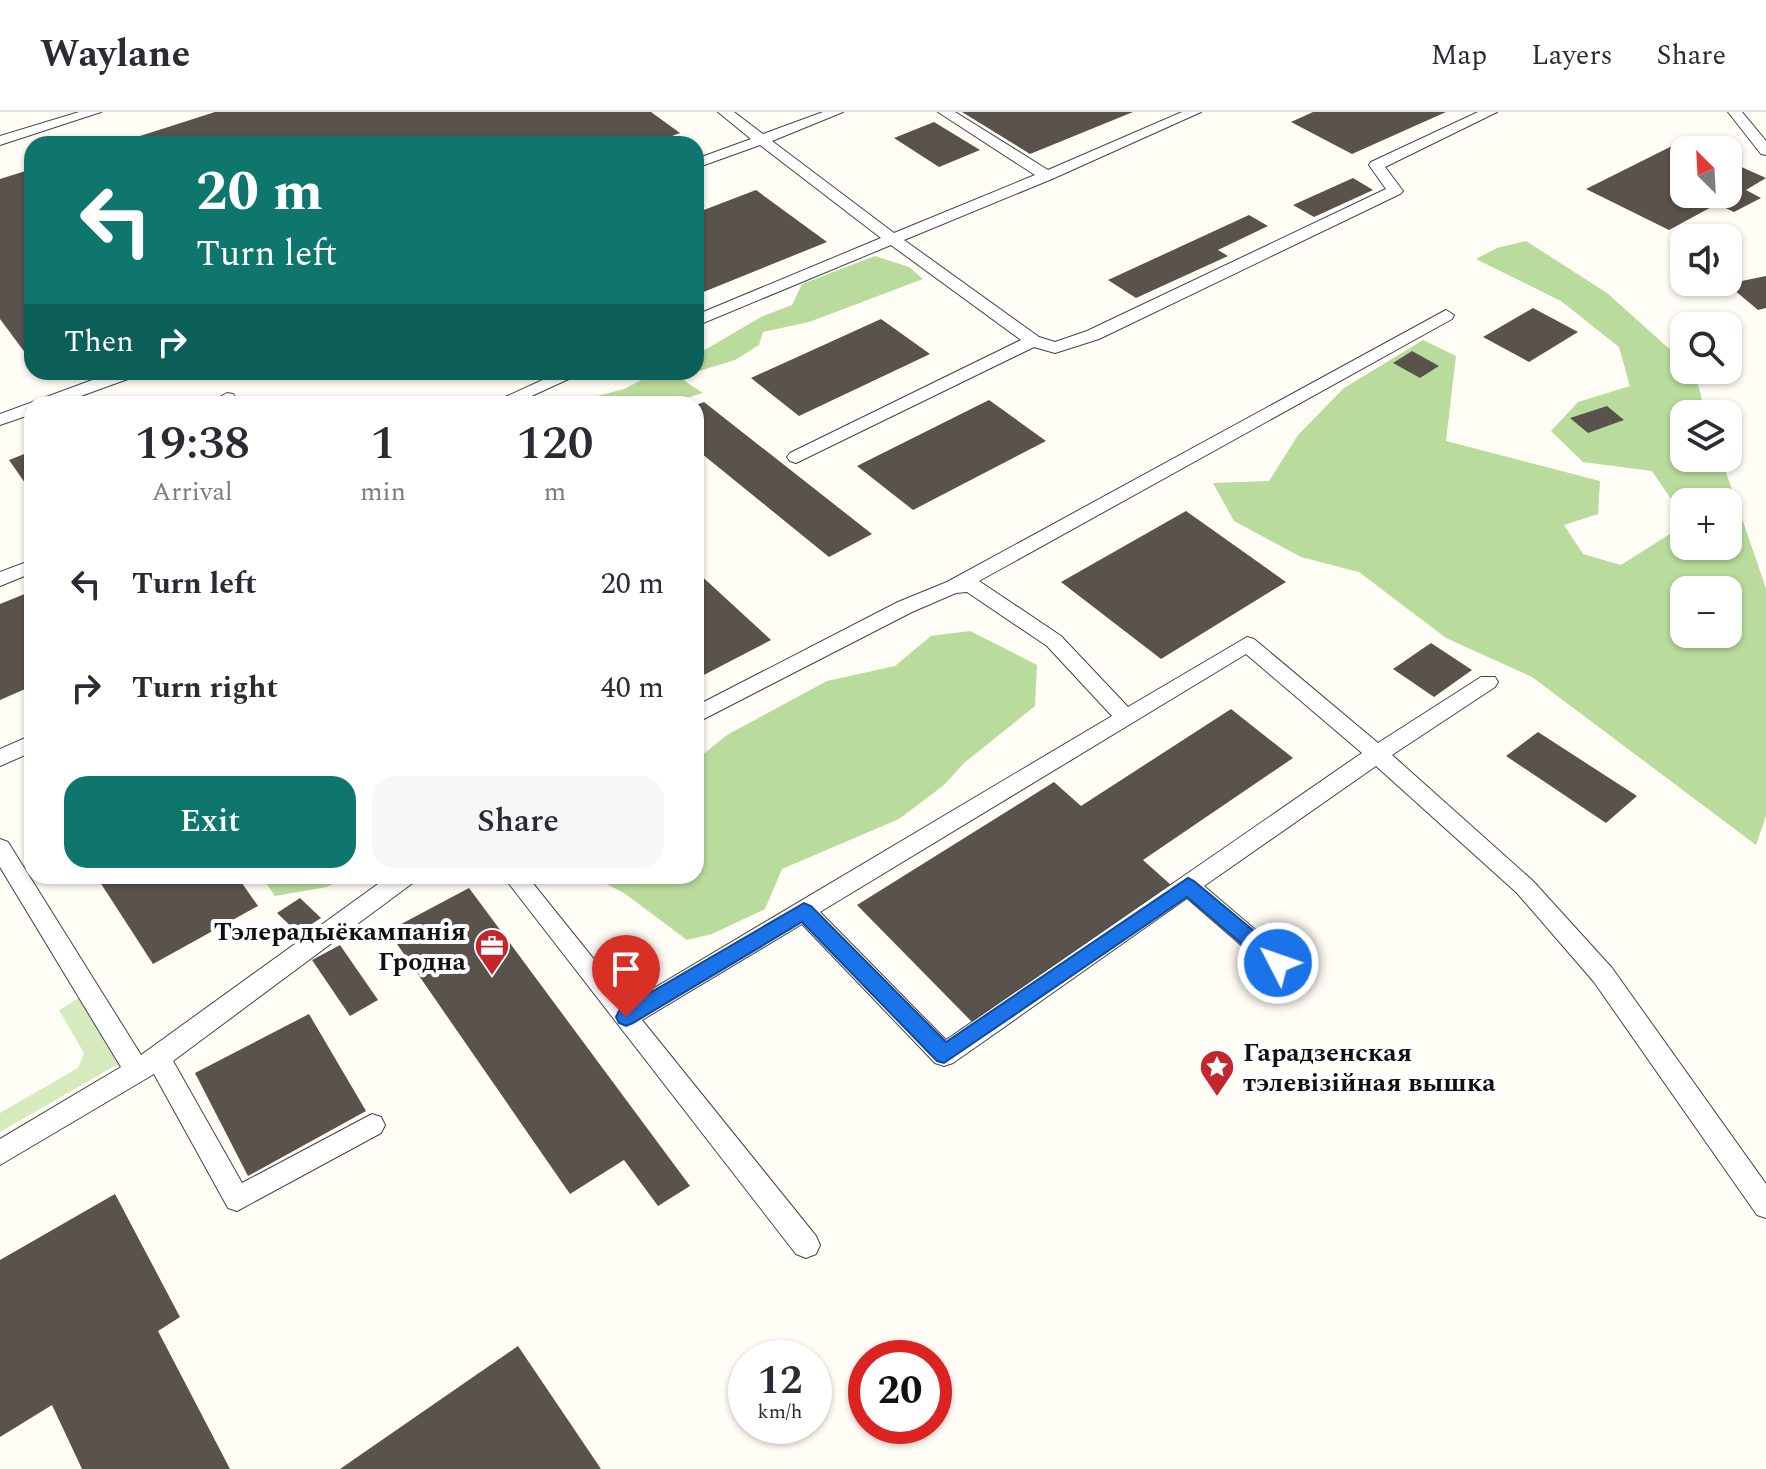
<!DOCTYPE html>
<html lang="en">
<head>
<meta charset="utf-8">
<style>
  body { margin:0; font-family:Spectral,serif; background:#f7f7f7; color:#2b2b33; height:100vh; display:flex; flex-direction:column; font-size:30px; white-space:nowrap }
  * { box-sizing:border-box; margin:0 }
  p { font-size:26px; color:#7c7c81 }
  .icon { flex:none; width:44px; height:44px; fill:none; stroke:currentColor; stroke-width:2; stroke-linecap:round; stroke-linejoin:round }
  .map { position:relative; flex:1; overflow:hidden }
  .details { position:absolute; left:24px; top:284px; width:680px; height:488px; display:flex; flex-direction:column; background:#fff; border-radius:24px; box-shadow:0 2px 6px #0004 }
  .details>* { flex:none }
  .banner { position:absolute; left:24px; top:24px; width:680px; height:244px; border-radius:24px; box-shadow:0 2px 6px #0004; background:#0f766e; color:#fff; overflow:hidden }
  .needle { width:52px; rotate:336deg }
  .tools { position:absolute; left:1670px; top:24px; display:grid; gap:16px }
  .tools a { display:grid; place-items:center; width:72px; height:72px; border-radius:16px; background:#fff; box-shadow:0 2px 6px #0004; font-size:40px }
  .speed { position:absolute; left:728px; top:1228px; display:flex; gap:16px; font-size:40px; font-weight:700; text-align:center }
  .speed>* { display:grid; place-content:center; width:104px; height:104px; border-radius:50%; background:#fff; box-shadow:0 2px 6px #0004; line-height:1 }
  .speed small { font-size:20px; font-weight:400 }
  .speed .limit { border:12px solid #d22; background:#fff; color:#111 }
  .pin { position:absolute; display:grid; place-items:center; width:68px; height:68px; color:#fff; margin:-82px -34px; border-radius:50% 50% 50% 0; rotate:-45deg; box-shadow:0 0 8px #0007 }
  .pin .icon { rotate:45deg }
  .me { position:absolute; width:88px; margin:-44px; rotate:311deg; stroke-linejoin:round; filter:drop-shadow(0 0 6px #0008) }
  .turn { display:flex; align-items:center; gap:28px; height:168px; padding:0 40px; font-size:36px }
  .turn .icon { width:104px; height:104px; stroke-width:2.5 }
  .turn b { display:block; font-size:56px; line-height:68px }
  .then { display:flex; align-items:center; height:76px; padding:0 40px; background:#0003; gap:16px; font-size:30px }
  .eta { display:flex; justify-content:space-evenly; align-items:center; height:136px; text-align:center }
  .eta b { font-size:48px; font-weight:600; line-height:56px }
  .action { display:flex; gap:16px; margin-top:auto; padding:16px 40px }
  .action a { flex:1; height:92px; border-radius:24px; background:#0f766e; color:#fff; font-size:32px; font-weight:600; line-height:92px; text-align:center }
  .action a+a { background:#f7f7f7; color:#2b2b33 }
  ul { padding:0; list-style:none }
  li { display:flex; align-items:center; gap:24px; height:104px; padding:0 40px }
  li div { flex:1 }
  li b { display:block; font-size:30px }
  li em { font-style:normal }
  header { display:flex; align-items:center; gap:48px; box-sizing:border-box; height:112px; padding:0 40px; background:#fff; border-bottom:2px solid #e1e1e2 }
  header strong { font-size:38px }
  nav { display:flex; gap:44px; margin-inline-start:auto; font-size:28px }
  .map>svg:first-child { display:block }
  .green { fill:#d5ebbd }
  .forest { fill:#b9dc9c; fill-rule:evenodd }
  .building { fill:#5a524d }
  .lines { fill:none; stroke-linecap:round; stroke-linejoin:round }
  .lane-casing { stroke:#444; stroke-width:2 }
  .lane { fill:#fff; fill-rule:evenodd }
  .route { fill:#1a73e8; stroke:#114b97; stroke-width:2 }
  .labels { text-anchor:middle; stroke-width:8; stroke-linejoin:round; paint-order:stroke }
  .poi-label { font-size:26px; font-weight:bold; fill:#111; stroke:#fff; text-anchor:end }
</style>
</head>
<body>
<header>
<strong>Waylane</strong>
<nav><a>Map</a><a>Layers</a><a>Share</a></nav>
</header>
<div class="map">
<svg width="1766" height="1357" viewBox="0 0 1766 1357">
  <rect width="100%" height="100%" fill="#fffdf5"/>
  <path class="green" d="M79,886L118,952L0,1020V1001L78,956L84,941L59,898Z"/>
  <g class="forest">
    <path d="M1526,129L1607,181L1684,250V258H1694L1706,302H1684V346H1721L1766,476V704L1756,733L1532,565L1446,526L1359,460L1301,445L1234,409L1213,371L1269,369L1298,323L1344,276L1423,228L1456,244L1446,329L1600,369L1598,402L1564,413L1583,442L1621,453L1684,413V434H1728V390H1684V406L1652,359L1583,350L1551,319L1578,290L1630,274L1619,235L1561,189L1476,147L1497,136ZM1684,478H1728V522H1684Z"/>
    <path d="M875,144L909,155L923,167L809,210L763,220L759,233L735,248L696,260V243L761,205L792,193L802,172Z"/>
    <path d="M657,260H696L680,266L703,281L667,292H567L624,277Z"/>
    <path d="M970,519L1037,553L1035,594L964,651L944,673L899,707L782,757L765,797L712,822L687,828L624,781L591,764H696V648L727,623L827,569L895,554L931,524Z"/>
    <path d="M261,764H348L327,775L275,784Z"/>
  </g>
  <g class="building">
    <path d="M215,0H651L680,21L651,32H115Z"/>
    <path d="M962,0H1133L1030,42Z"/>
    <path d="M1313,0H1446L1352,42L1291,10Z"/>
    <path d="M934,10L980,38L939,55L894,26Z"/>
    <path d="M1684,28L1705,38H1684V82H1728V49L1766,66L1746,78L1761,86L1734,100L1717,92L1669,118L1586,77Z"/>
    <path d="M32,57V250L0,207V67Z"/>
    <path d="M1353,66L1373,78L1314,105L1293,93Z"/>
    <path d="M756,78L827,130L696,183V101Z"/>
    <path d="M1249,103L1268,114L1218,138L1228,144L1136,186L1108,168Z"/>
    <path d="M1766,164V196L1758,198L1727,172Z"/>
    <path d="M1533,196L1578,220L1529,250L1483,225Z"/>
    <path d="M881,207L930,242L799,304L751,266Z"/>
    <path d="M1412,239L1439,254L1420,266L1393,251Z"/>
    <path d="M989,288L1046,329L913,398L857,354Z"/>
    <path d="M704,290L872,422L829,445L696,337V293Z"/>
    <path d="M1607,294L1624,308L1588,321L1570,306Z"/>
    <path d="M32,339V381L9,348Z"/>
    <path d="M1186,399L1286,470L1161,547L1061,470Z"/>
    <path d="M696,459L771,528L696,567Z"/>
    <path d="M32,479V574L0,588V492Z"/>
    <path d="M1431,531L1472,558L1434,585L1393,557Z"/>
    <path d="M1231,597L1293,646L1143,748L1171,773L972,910L857,793L1054,670L1081,694Z"/>
    <path d="M1538,620L1637,684L1606,711L1506,644Z"/>
    <path d="M96,764H237L258,794L153,852Z"/>
    <path d="M469,776L690,1074L658,1094L624,1048L570,1082L388,819Z"/>
    <path d="M300,786L321,806L298,821L277,801Z"/>
    <path d="M340,833L378,888L350,904L312,848Z"/>
    <path d="M309,902L366,999L248,1064L195,961Z"/>
    <path d="M115,1082L180,1205L158,1219L230,1357H82L52,1293L0,1325V1148Z"/>
    <path d="M518,1234L601,1357H340Z"/>
  </g>
  <g class="lines">
    <defs>
      <g id="lane">
        <path d="M79,0H101L0,33V24Z"/>
        <path d="M718,0H734L763,22L823,0H843L772,29L894,121L1035,63L938,0H955L1048,58L1182,0H1201L1052,67L904,128L1039,225L1055,230L1087,219L1386,77L1369,53L1371,50L1478,0H1497L1385,55L1403,79L1400,82L1099,227L1055,241L1034,235L796,351L790,349L787,345L790,341L1021,228L891,133L696,214V203L881,126L760,33L696,56V47L751,27Z"/>
        <path d="M1728,0H1742L1766,29V43L1761,42Z"/>
        <path d="M1446,198L1454,203L1452,207L979,469L1061,524L1128,595L1247,525L1254,527L1378,631L1481,565H1495L1498,570L1495,575L1392,643L1533,769L1612,856L1766,1072V1106L1757,1103L1594,870L1517,781L1376,654L1204,774L1286,844L1290,851L1286,858L1278,861L1270,858L1187,786L953,951L944,954L935,951L802,812L642,908L816,1124L820,1133L816,1142L806,1146L796,1142L503,764H527L629,891L1112,604L1047,534L967,480L956,481L912,500L696,611V594L898,490L947,470ZM1246,542L1362,641L946,928L820,800Z"/>
        <path d="M114,260H139L136,264L59,292H32V302L0,313V302Z"/>
        <path d="M560,260H584L514,292H490Z"/>
        <path d="M227,281L233,282L241,292H223L218,286Z"/>
        <path d="M32,448V461L0,474V460Z"/>
        <path d="M32,623V640L0,654V637Z"/>
        <path d="M0,727L8,730L141,943L389,764H417L414,770L173,949L242,1071L372,1002L381,1005L385,1013L381,1021L237,1099L228,1096L154,962L0,1053V1027L121,955L0,755Z"/>
      </g>
    </defs>
    <use href="#lane" class="lane-casing"/>
    <use href="#lane" class="lane"/>
  </g>
  <path class="route" d="M1188,766L1194,769L1285,845L1288,851L1285,857H1271L1187,785L944,951L937,949L802,810L633,911L626,914L619,911L616,905L619,899L804,791L811,794L946,930Z"/>
  <defs>
    <symbol id="office-pin" viewBox="-11 -11 22 30"><path d="M0 17L-7.5 6A9.5 9.5 0 1 1 7.5 6Z" fill="#c4262e" stroke="#fff"/><path d="M-6-3h4V-5.5h4V-3h4V5H-6ZM-1-4.5V-3h2v-1.5ZM-6 0V1H6V0Z" fill="#fff"/></symbol>
    <symbol id="sight-pin" viewBox="-11 -11 22 30"><path d="M0 17L-7.5 6A9.5 9.5 0 1 1 7.5 6Z" fill="#c4262e" stroke="#fff"/><path d="M0-6L1.8-2.2L6-1.7L2.9 1.2L3.7 5.4L0 3.3L-3.7 5.4L-2.9 1.2L-6-1.7L-1.8-2.2Z" fill="#fff"/></symbol>
  </defs>
  <g fill-rule="evenodd">
    <use href="#office-pin" x="472" y="814" width="40" height="54"/>
    <use href="#sight-pin" x="1197" y="935" width="40" height="54"/>
  </g>
  <g class="labels">
    <g class="poi-label">
      <text x="466" y="828">Тэлерадыёкампанія<tspan x="466" dy="30">Гродна</tspan></text>
      <text x="1243" y="949" text-anchor="start">Гарадзенская<tspan x="1243" dy="30">тэлевізійная вышка</tspan></text>
    </g>
  </g>
</svg>
<div class="tools">
<a><svg class="needle" viewBox="-14 -14 28 28"><path d="M0-13l5 13h-10z" fill="#e53935"/><path d="M0 13l5-13h-10z" fill="#7c7c81"/></svg></a>
<a><svg class="icon" aria-label="sound" viewBox="0 0 24 24"><path d="M4 9h4l5-4v14l-5-4H4zM17 9q2 3 0 6"/></svg></a>
<a><svg class="icon" aria-label="search" viewBox="0 0 24 24"><circle cx="10" cy="10" r="6"/><path d="M15 15l6 6"/></svg></a>
<a><svg class="icon" aria-label="layers" viewBox="0 0 24 24"><path d="M12 4l9 5-9 5-9-5zM3 14l9 5 9-5"/></svg></a>
<a>+</a>
<a>−</a>
</div>
<div class="speed"><div>12<small>km/h</small></div><div class="limit">20</div></div>
<div class="pin" style="left:626px;top:905px;background:#d93025"><svg class="icon" aria-label="arrive" viewBox="0 0 24 24"><path d="M6 21V4h12l-3 4 3 4H6"/></svg></div>
<svg class="me" style="left:1278px;top:851px" viewBox="-20 -20 40 40"><circle r="17" fill="#1a73e8" stroke="#fff" stroke-width="3"/><path d="M0-11L8 9 0 5-8 9z" fill="#fff"/></svg>
<div class="banner">
<div class="turn"><svg class="icon" aria-label="left" viewBox="0 0 24 24"><path d="M17 20v-9H6M10 6l-5 5 5 5"/></svg><div><b>20 m</b>Turn left</div></div>
<div class="then">Then<svg class="icon" aria-label="right" viewBox="0 0 24 24"><path d="M7 20v-9h11M14 6l5 5-5 5"/></svg></div>
</div>
<section class="details">
<div class="eta">
<div><b>19:38</b><p>Arrival</p></div>
<div><b>1</b><p>min</p></div>
<div><b>120</b><p>m</p></div>
</div>
<ul>
<li><svg class="icon" aria-label="left" viewBox="0 0 24 24"><path d="M17 20v-9H6M10 6l-5 5 5 5"/></svg><div><b>Turn left</b></div><em>20 m</em></li>
<li><svg class="icon" aria-label="right" viewBox="0 0 24 24"><path d="M7 20v-9h11M14 6l5 5-5 5"/></svg><div><b>Turn right</b></div><em>40 m</em></li>
</ul>
<div class="action"><a>Exit</a><a>Share</a></div>
</section>
</div>
</body>
</html>
